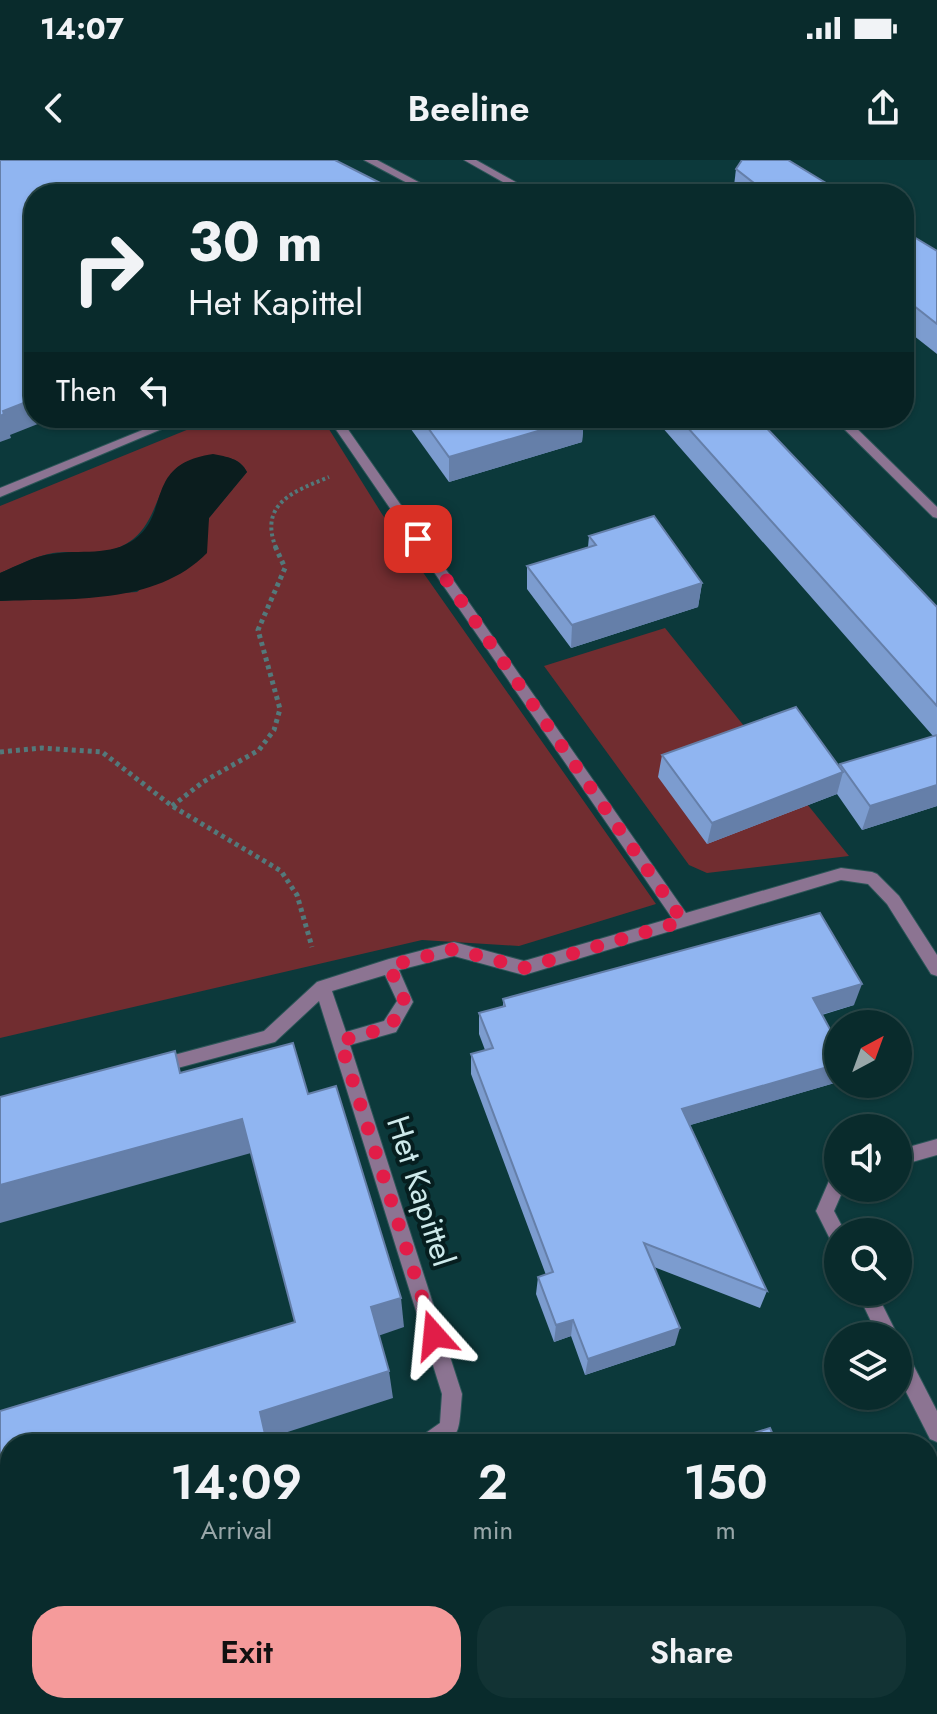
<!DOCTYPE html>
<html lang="en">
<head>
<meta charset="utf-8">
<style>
  body { margin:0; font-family:Jost,sans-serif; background:#123334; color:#f1f3f6; height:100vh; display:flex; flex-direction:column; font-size:30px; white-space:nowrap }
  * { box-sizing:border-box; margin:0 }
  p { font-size:26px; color:#99a7a9 }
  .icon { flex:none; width:44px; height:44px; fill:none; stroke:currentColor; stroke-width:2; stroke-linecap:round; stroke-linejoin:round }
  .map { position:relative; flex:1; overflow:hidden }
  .sheet { position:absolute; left:0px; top:1274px; width:938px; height:280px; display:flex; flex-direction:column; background:#092b2c; border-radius:32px 32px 0 0; box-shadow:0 2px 6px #0004,0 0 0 2px #294748 }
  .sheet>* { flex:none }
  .guide { position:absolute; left:24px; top:24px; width:890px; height:244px; border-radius:32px; box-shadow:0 2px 6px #0004,0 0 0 2px #294748; background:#092b2c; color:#f1f3f6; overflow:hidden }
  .needle { width:52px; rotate:41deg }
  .buttons { position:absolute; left:824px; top:850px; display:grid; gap:16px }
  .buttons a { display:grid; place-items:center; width:88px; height:88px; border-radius:50%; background:#092b2c; box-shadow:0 2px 6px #0004,0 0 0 2px #294748; font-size:40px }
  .pin { position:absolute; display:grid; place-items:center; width:68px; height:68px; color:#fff; margin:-34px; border-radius:16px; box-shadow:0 4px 12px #0006 }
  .me { position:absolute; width:88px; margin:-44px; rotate:342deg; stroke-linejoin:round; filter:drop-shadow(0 0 6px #0008) }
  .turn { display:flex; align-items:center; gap:28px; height:168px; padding:0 32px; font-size:36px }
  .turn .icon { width:104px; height:104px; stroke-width:2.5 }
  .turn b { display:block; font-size:56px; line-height:68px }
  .then { display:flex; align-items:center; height:76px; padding:0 32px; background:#0003; gap:16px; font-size:30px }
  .eta { display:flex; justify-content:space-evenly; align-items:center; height:136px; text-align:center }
  .eta b { font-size:48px; font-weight:600; line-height:56px }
  .primary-button { display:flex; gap:16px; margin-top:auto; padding:16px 32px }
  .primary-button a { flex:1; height:92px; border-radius:32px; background:#f59b9b; color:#111; font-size:32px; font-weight:600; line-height:92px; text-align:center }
  .primary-button a+a { background:#123334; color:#f1f3f6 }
  .status { display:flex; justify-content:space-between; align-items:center; height:56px; padding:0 40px; background:#092b2c; direction:ltr }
  .status svg { height:22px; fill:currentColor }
  header { display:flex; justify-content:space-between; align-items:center; height:104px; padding:0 32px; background:#092b2c; font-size:36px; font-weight:600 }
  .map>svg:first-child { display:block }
  .green { fill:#712d30 }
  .water { fill:#0b1d1e }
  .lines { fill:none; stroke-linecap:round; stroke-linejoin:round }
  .minor-casing { stroke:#2b5557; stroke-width:2 }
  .tertiary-casing { stroke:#2b5557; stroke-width:2 }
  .path-far1 { stroke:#53797b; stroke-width:4; stroke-dasharray:3 3; stroke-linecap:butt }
  .path { stroke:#53797b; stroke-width:5; stroke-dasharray:4 4; stroke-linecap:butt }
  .minor { fill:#8c7492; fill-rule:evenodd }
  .tertiary { fill:#8c7492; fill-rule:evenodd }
  .wall { fill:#7c9ccf }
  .shaded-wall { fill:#657fa9 }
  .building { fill:#90b5f1; stroke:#657fa9; stroke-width:2 }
  .route { stroke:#e11d48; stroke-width:14; stroke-dasharray:0 25.2 }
  .labels { text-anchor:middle; stroke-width:8; stroke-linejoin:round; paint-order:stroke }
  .street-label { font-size:32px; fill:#cde9ea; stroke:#061e1f }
</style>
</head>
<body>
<div class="status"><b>14:07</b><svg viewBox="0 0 49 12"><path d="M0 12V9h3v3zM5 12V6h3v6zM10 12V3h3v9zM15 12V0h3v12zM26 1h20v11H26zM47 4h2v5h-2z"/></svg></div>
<header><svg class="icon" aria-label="back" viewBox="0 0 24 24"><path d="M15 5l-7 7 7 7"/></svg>Beeline<svg class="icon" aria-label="share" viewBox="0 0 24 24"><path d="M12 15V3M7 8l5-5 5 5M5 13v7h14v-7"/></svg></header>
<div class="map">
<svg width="937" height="1554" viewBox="0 0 937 1554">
  <rect width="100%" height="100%" fill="#0c393b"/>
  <g class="green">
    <path d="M216,258H322L382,354L656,744L519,786L422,780L0,878V441L137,432L206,372L209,358L247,312C240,299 230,297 216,297C145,295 172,364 120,387C99,396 75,390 53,393C35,396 17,406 0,413V346Z"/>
    <path d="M665,468L849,696L707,713L689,705L544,506Z"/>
  </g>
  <path class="water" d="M213,294C227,297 240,298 247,312L209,358L207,393C155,446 69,438 0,441V413C17,406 34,396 52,394C80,389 110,397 135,379C171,352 144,304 213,294Z"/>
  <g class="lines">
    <defs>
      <g id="minor">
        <path d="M364,0H377L441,34H428Z"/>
        <path d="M172,258H188L0,337V328Z"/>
        <path d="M328,258H340L686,753L841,708L872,712L877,714L899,736L937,795V816L931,814L887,744L868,724L841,720L524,815L454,796L399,810L413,842L396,872L350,885L462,1234C458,1275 463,1284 417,1284L420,1277L440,1263L442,1234L319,841L275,882L159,913L153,911L150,906L153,901L159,899L264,871L317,822L389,799L454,782L524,801L672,758ZM385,815L397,841L384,861L346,872L332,831Z"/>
        <path d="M937,979V995L898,1006V990Z"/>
        <path d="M838,1012V1028H844L834,1051L845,1072H838V1086L832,1083L816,1051L832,1014Z"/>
        <path d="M857,1132H876L898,1176H878Z"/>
        <path d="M898,1187L905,1189L937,1251V1282L930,1279L898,1216Z"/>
        <path d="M10,1500V1522L0,1525V1503Z"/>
        <path d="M43,1544H65L66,1554H44Z"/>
      </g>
      <g id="tertiary">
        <path d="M464,0H476L537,34H524Z"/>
        <path d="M833,258H846L937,347V358L933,357Z"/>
      </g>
    </defs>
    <use href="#minor" class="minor-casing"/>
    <use href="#tertiary" class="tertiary-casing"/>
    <path class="path-far1" d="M276,388C258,343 295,331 329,317"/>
    <g class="path">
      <path d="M0,592L42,588L102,592L172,646L281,711L297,735L312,787"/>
      <path d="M172,646L203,622L259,590L274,570L280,549L258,470L285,408L275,386"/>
    </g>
    <use href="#minor" class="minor"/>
    <use href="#tertiary" class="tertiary"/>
  </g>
  <g class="wall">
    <path d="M736,9L844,34H733Z"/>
    <path d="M904,71L937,91V194L904,168Z"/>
    <path d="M408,258H584L582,282L449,322L408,265Z"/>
    <path d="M654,258H757L937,447V646L862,670L837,634L707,684L658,617L662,595L839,606L840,604L933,576Z"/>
    <path d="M589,376L702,423L698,447L571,488L527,429V406L588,387Z"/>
    <path d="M503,839L854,845L822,855L838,884V922L690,965L767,1131L760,1148L654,1107L675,1185L585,1215L571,1176L554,1182L536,1134L538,1117L546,1115L471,914V894L485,890L479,874V853L503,846Z"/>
  </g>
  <g class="shaded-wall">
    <path d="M34,239V258H53L10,275L11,278L0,282V256L3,251Z"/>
    <path d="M582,258H584L582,282L449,322V297Z"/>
    <path d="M702,423L698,447L571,488L572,465Z"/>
    <path d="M843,612L837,634L707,684L712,663Z"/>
    <path d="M937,625V646L862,670L870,646Z"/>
    <path d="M862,824L854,845L806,859L813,838Z"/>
    <path d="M838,904V922L677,969L682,949Z"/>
    <path d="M242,959L251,993L0,1063V1025Z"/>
    <path d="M401,1138L404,1167L375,1177L371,1147Z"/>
    <path d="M573,1160L571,1176L554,1182L556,1165Z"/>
    <path d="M680,1168L675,1185L585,1215L588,1199Z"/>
    <path d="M389,1211L393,1238L269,1278L270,1284H263L260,1252Z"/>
    <path d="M10,1363V1391L0,1394V1366Z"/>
  </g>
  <g class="building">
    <path d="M0,0H335L402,34H34V239L3,251L4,254L0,256Z"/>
    <path d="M742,0H788L844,34H768L736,9Z"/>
    <path d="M904,71L937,91V164L904,138Z"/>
    <path d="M421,258H582L449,297Z"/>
    <path d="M679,258H757L937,447V546Z"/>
    <path d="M654,356L702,423L572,465L527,406L596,385L589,376Z"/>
    <path d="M796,547L843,612L712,663L662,595Z"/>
    <path d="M937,575V625L870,646L840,604Z"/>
    <path d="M820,753L862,824L813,838L838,884V904L682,949L767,1131L644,1083L680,1168L588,1199L573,1160L556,1165L538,1117L553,1112L471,894L493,888L479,853L505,846L503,839Z"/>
    <path d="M293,883L308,934L336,926L401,1138L371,1147L389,1211L260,1252L267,1283L263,1284H10V1363L0,1366V1251L295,1162L242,959L0,1025V937L175,891L180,913Z"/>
    <path d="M770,1268L777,1284H720Z"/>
    <path d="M246,1544H558L561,1554H248Z"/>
    <path d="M644,1544H749L760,1549L747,1554H640Z"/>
  </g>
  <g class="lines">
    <path class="route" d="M418,379L683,761L524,808L454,789L389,806L405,842L390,867L340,881L434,1175"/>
  </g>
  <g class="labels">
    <g class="street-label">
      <text transform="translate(421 1031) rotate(72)" y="11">Het Kapittel</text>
    </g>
  </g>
</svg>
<div class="buttons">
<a><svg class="needle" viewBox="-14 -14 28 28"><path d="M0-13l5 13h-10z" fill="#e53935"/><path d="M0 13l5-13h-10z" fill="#99a7a9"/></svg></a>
<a><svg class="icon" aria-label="sound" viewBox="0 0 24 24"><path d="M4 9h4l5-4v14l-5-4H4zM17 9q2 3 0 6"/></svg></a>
<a><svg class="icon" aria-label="search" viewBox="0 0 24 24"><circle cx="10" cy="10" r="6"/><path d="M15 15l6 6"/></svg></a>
<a><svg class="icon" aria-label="layers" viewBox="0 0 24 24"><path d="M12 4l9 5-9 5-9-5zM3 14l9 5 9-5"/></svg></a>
</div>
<div class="pin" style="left:418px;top:379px;background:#d93025"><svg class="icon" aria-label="arrive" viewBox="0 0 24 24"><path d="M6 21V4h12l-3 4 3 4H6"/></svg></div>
<svg class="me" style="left:434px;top:1175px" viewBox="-20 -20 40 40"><path d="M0-17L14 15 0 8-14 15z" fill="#e11d48" stroke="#fff" stroke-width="4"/></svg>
<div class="guide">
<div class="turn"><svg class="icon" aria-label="right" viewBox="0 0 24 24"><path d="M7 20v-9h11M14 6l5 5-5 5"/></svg><div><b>30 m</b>Het Kapittel</div></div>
<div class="then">Then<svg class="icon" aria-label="left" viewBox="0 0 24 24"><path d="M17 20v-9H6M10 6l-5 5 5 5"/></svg></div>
</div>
<section class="sheet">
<div class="eta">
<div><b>14:09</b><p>Arrival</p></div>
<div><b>2</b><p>min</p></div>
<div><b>150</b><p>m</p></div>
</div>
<div class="primary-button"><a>Exit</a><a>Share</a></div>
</section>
</div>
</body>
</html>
